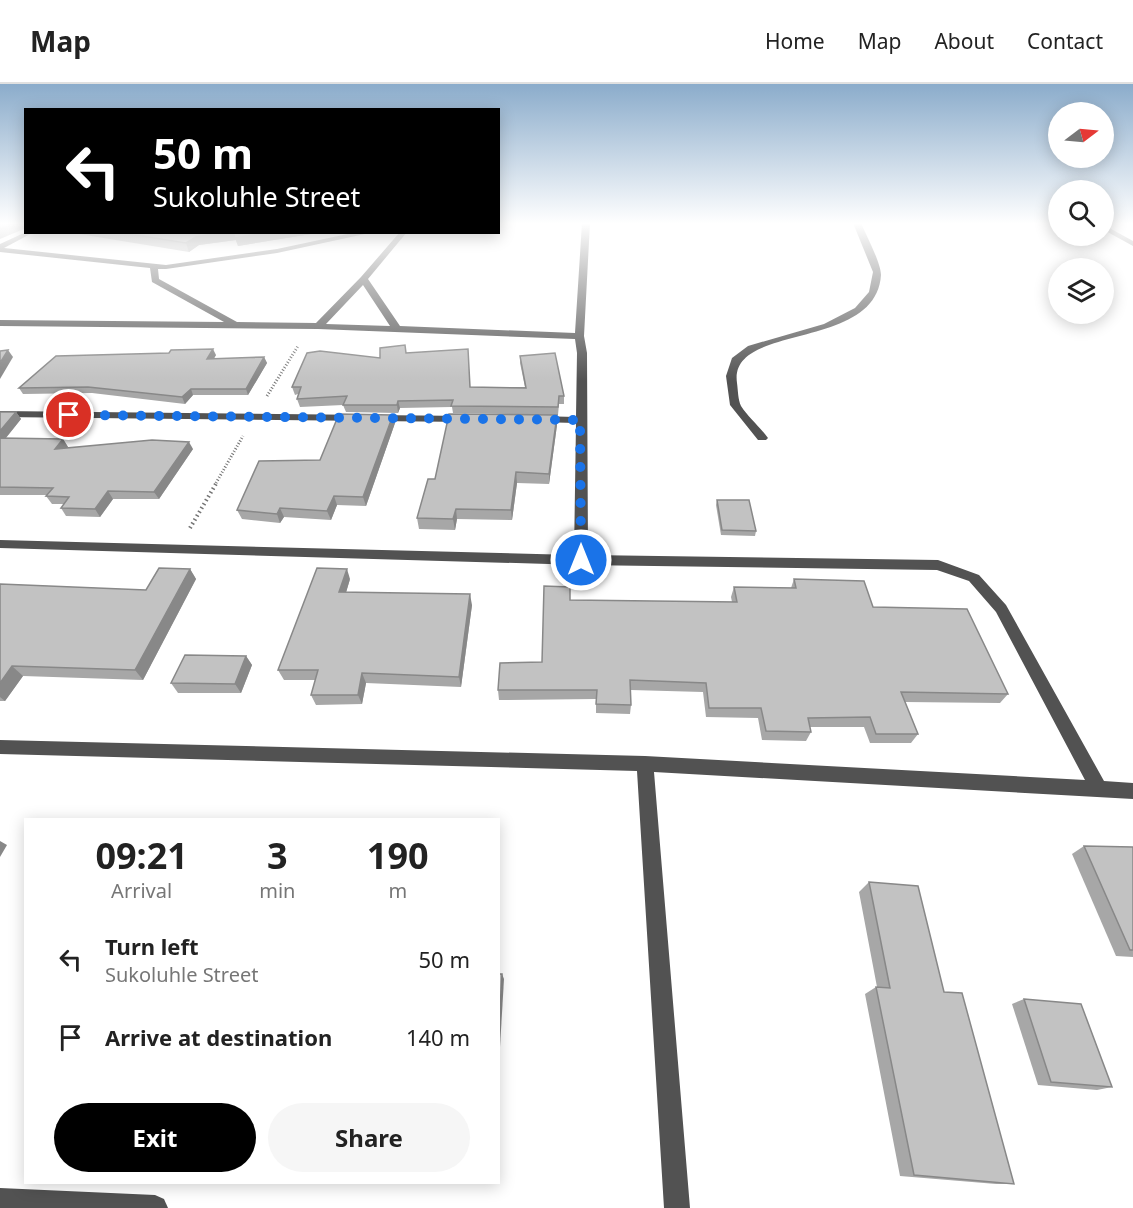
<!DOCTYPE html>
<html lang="en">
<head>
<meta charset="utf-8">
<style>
  body { margin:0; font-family:"Noto Sans",sans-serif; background:#f6f6f6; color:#222; height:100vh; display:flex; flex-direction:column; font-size:22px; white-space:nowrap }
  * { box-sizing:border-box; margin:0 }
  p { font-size:20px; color:#767676 }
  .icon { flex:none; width:33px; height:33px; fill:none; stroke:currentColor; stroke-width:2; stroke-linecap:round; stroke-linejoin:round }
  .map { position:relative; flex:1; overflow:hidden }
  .panel { position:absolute; left:24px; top:734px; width:476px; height:366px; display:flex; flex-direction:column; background:#fff; border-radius:0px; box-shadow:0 3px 15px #0003 }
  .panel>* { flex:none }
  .top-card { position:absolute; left:24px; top:24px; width:476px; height:126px; border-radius:0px; box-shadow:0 3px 15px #0003; background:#000; color:#fff; overflow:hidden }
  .needle { width:39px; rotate:74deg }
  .controls { position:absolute; left:1048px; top:18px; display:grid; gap:12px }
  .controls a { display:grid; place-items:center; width:66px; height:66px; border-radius:50%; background:#fff; box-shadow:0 3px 15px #0003; font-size:30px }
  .pin { position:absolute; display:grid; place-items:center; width:51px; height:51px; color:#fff; margin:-26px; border:3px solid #fff; border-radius:50%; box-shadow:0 2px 6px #0007 }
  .me { position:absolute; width:66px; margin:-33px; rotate:0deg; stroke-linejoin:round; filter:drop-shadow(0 0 4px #0008) }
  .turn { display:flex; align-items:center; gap:21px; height:126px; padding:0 30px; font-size:27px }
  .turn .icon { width:78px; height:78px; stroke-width:2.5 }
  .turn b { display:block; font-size:42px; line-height:51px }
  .eta { display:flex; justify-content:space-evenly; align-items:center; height:102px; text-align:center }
  .eta b { font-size:36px; font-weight:700; line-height:42px }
  .cta { display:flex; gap:12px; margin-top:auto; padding:12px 30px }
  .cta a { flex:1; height:69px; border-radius:36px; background:#000; color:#fff; font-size:24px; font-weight:700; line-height:69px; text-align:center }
  .cta a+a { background:#f6f6f6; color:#222 }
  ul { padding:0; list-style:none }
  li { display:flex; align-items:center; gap:18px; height:78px; padding:0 30px }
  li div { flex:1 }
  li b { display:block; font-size:22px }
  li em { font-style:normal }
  header { display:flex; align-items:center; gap:36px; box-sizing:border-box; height:84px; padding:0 30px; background:#fff; border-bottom:2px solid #e0e0e0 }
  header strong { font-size:28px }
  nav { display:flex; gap:33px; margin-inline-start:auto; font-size:21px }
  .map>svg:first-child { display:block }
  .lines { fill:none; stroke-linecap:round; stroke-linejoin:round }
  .path-far1 { stroke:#747474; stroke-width:3; stroke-dasharray:1 2; stroke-linecap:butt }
  .path { stroke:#747474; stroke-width:4; stroke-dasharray:1.5 3; stroke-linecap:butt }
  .minor { fill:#525252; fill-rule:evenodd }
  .wall { fill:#a7a7a7 }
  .shaded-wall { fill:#888 }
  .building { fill:#c2c2c2; stroke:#888; stroke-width:1.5 }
  .route { stroke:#1a73e8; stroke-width:10; stroke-dasharray:0 18 }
</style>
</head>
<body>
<header>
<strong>Map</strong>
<nav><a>Home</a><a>Map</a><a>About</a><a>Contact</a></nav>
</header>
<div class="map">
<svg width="1133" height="1124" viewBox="0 0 1133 1124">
  <rect width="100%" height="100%" fill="#fff"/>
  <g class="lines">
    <g class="path-far1">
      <path d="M267,312L298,262"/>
      <path d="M216,399L243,352"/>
    </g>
    <path class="path" d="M190,444L217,398"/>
    <g class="minor">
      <path d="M582,139H590L584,252L587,269L588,471L938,476L979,491L1006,521L1104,697L1133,699V715L654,688L690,1124H664L637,687L0,670V656L645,672L1085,696L996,528L969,497L937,486L581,481L0,464V456L574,471L576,339L537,338L532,335L537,332L576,333L577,269L575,255L318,245L0,242V236L224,238L152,198L150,184L0,168V160L26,148H34L4,164L166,181L277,165L357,148H374L277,169L166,185H158L159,195L237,238L316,239L361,193L400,148H407L368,195L400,242L575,249ZM363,201L390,242L326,240Z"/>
      <path d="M853,139H861C866,151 881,179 881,191C876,268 728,238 737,299C738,306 738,316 741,322C748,333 760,343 768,354L766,356H758L730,321L726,292L732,274L748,262L824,240L855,224L869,208L873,188Z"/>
      <path d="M1104,141L1133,157V162L1104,146Z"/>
      <path d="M0,327L468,332L473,335L468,338L0,333Z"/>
      <path d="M0,1104L155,1111L164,1115L168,1124H0Z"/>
    </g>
  </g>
  <g class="wall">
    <path d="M67,148H323L238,162L236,156L199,161L189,168Z"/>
    <path d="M405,261L406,269L468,265L470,303H525L520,279V272L564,312V320H559L558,331L453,329L452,323L400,324L398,329L346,328L343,321L300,323L297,315L298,310L295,311L292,303L380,274Z"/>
    <path d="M216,271L213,275L264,273L267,279L248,311H193L185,320L92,309L23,310L19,304Z"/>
    <path d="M0,328H16L21,335L6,354L63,355L68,363L67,364L193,365L159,415H113L100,433L66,432L61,424L64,420H52L46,412L47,411H0Z"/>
    <path d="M393,331L395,339L366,422L337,421L331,436L284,433L280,439L242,435L237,426Z"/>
    <path d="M557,331V341L549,400L517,399L512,436L457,435L455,446L419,445L417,434L435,395Z"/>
    <path d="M717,416L756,447L755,452L721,451L716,421Z"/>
    <path d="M190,485L196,495L143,596L23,592L5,617H0V500L146,506Z"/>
    <path d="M350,495L346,508L472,521L461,603L366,599L362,620L316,621L311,611L316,596H284L278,586Z"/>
    <path d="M794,495L873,523L1008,610L1000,619L905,618L918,650L911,659H870L864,643H810L811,648L806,657L762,656L758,634L706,633L703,608L631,606V621L630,630L596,629V615L499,616L498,606L542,578L570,516L732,518L731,513L734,503L791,504Z"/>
    <path d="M246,572L252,581L241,609H178L171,599Z"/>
    <path d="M1084,762L1133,763V873L1116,872L1072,770Z"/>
    <path d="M869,798L944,908L1014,1100H996L900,1092L865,910L876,903H877L859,808Z"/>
    <path d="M1024,915L1112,1003L1097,1006L1038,1001L1012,920Z"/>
  </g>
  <g class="shaded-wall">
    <path d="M12,139H26V144L0,155V145Z"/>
    <path d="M225,148H233L236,156L199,161L189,168L186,159L196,153Z"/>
    <path d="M270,148H323L238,162L235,154Z"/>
    <path d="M213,265L216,271L210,282L207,275Z"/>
    <path d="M8,266L13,273L0,295V279Z"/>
    <path d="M264,273L267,279L248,311L246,305Z"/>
    <path d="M191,305L193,311L185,320L182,313Z"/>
    <path d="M398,317L400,324L398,329L397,321Z"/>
    <path d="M16,328L21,335L0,361V347Z"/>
    <path d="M393,331L395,339L366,422L363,413Z"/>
    <path d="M557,331V341L549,400V390Z"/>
    <path d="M63,355L68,363L60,373L55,365Z"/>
    <path d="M189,358L193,365L159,415L154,408Z"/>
    <path d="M516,388L517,399L512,436L511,426Z"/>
    <path d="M108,407L113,415L100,433L95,425Z"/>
    <path d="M334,412L337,421L331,436L327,427Z"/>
    <path d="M280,424L284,433L280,439L277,430Z"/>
    <path d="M456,425L457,435L455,446L453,435Z"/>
    <path d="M190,485L196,495L143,596L135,586Z"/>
    <path d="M347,485L350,495L343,519L339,508Z"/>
    <path d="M470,510L472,521L461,603L459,593Z"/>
    <path d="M246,572L252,581L241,609L235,600Z"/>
    <path d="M12,582L23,592L5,617L0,613V599Z"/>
    <path d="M362,589L366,599L362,620L358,611Z"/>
    <path d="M0,757L7,761L0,773Z"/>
    <path d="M502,890L504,895L498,997V961Z"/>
  </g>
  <g class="building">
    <path d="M0,139H12L0,145Z"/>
    <path d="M116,148H225L196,153L186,159Z"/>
    <path d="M233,148H270L235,154Z"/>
    <path d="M405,261L406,269L468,265L470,303L526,304L520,272L555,269L564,312H559L558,323L451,322L453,316L398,317L397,321H343L347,312L297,315L301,303H292L307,269L320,267L380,274V264Z"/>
    <path d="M213,265L207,275L264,273L246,305H191L182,313L88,303L19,304L56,272L169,269L171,266Z"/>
    <path d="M8,266L0,279V267Z"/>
    <path d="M0,328H16L0,347Z"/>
    <path d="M339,330L393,331L363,413L334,412L327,427L280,424L277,430L237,426L259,377L320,376Z"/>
    <path d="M449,330L557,331L549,390L516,388L511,426L456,425L453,435L417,434L428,395H435Z"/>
    <path d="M0,354L63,355L55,365L152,356L189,358L154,408L108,407L95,425L61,424L69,413L46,412L53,404L0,403Z"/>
    <path d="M717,416H749L756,447L722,446Z"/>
    <path d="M159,484L190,485L135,586L12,582L0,599V500L146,506Z"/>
    <path d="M317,484L347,485L339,508L470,510L459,593L362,589L358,611H311L318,586H278Z"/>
    <path d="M794,495L864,497L873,523L967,525L1008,610L901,608L918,650H876L870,633L808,634L811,648L766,647L761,624H709L706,599L630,596L631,621L596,620L597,606H498L500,579L542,578L544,502L570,503V516L737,518L734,503L796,504Z"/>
    <path d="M185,571L246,572L235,600L171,599Z"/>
    <path d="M1084,762L1133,763V866H1130Z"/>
    <path d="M869,798L918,802L944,908L962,909L1014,1100L914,1091L876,903L890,904Z"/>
    <path d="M498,890H502L498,961Z"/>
    <path d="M1024,915L1081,920L1112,1003L1051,998Z"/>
  </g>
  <linearGradient id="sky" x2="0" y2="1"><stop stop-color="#8baccb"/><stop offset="0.47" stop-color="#fff"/><stop offset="1" stop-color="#fff" stop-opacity="0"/></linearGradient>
  <rect width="1133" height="297" fill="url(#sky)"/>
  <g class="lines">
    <path class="route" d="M69,331L580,336L581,476"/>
  </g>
</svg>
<div class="controls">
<a><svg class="needle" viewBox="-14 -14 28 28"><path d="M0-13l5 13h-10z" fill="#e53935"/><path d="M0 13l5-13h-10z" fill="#767676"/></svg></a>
<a><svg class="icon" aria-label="search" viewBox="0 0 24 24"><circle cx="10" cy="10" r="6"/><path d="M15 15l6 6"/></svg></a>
<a><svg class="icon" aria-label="layers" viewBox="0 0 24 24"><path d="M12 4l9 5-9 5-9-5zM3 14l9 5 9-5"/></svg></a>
</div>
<div class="pin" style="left:69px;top:331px;background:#d93025"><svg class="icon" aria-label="arrive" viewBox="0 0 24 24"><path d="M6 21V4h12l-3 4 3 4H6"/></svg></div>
<svg class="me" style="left:581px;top:476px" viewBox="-20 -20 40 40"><circle r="17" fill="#1a73e8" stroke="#fff" stroke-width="3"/><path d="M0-11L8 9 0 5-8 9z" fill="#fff"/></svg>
<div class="top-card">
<div class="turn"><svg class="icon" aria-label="left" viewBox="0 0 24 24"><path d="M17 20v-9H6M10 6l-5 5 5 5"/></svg><div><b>50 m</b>Sukoluhle Street</div></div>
</div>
<section class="panel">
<div class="eta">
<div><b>09:21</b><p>Arrival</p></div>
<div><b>3</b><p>min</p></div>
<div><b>190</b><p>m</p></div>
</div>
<ul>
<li><svg class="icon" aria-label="left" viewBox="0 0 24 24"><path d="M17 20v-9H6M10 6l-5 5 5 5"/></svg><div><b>Turn left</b><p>Sukoluhle Street</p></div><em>50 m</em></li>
<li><svg class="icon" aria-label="arrive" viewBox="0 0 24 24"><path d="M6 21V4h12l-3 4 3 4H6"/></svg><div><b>Arrive at destination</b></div><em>140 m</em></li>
</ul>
<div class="cta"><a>Exit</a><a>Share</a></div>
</section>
</div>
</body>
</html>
